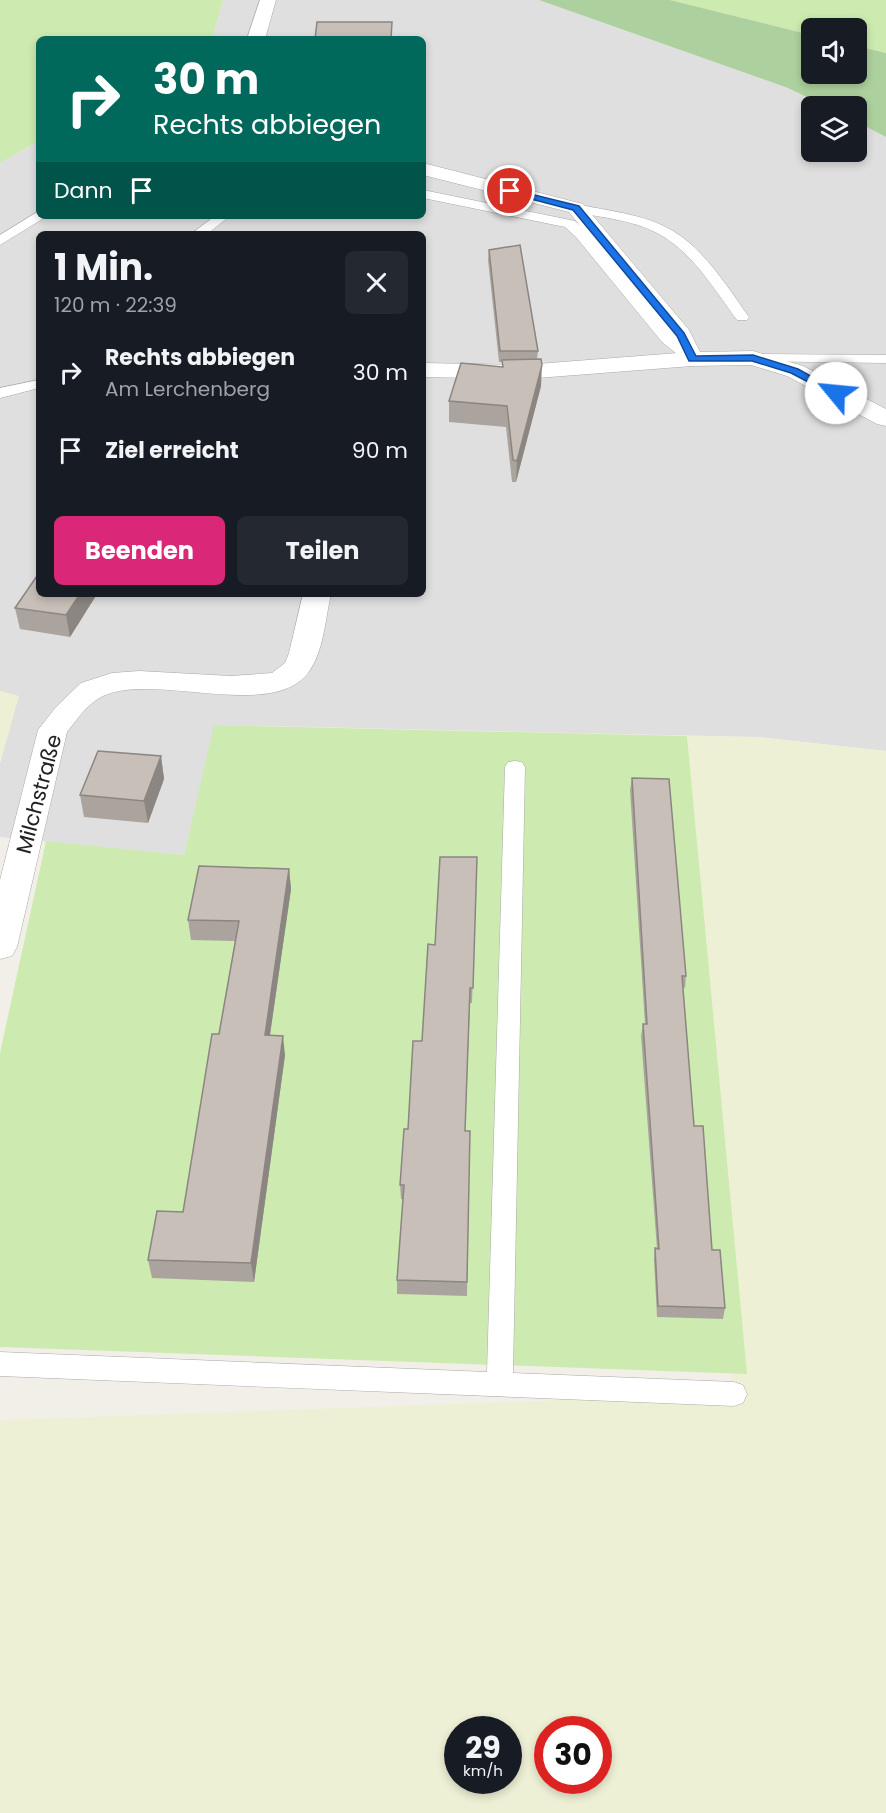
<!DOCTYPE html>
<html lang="de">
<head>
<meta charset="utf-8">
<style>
  body { margin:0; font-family:Poppins,sans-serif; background:#242831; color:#f1f3f6; height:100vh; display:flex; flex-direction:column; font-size:22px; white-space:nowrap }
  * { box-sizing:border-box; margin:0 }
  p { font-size:20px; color:#9ea1a6 }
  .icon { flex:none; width:33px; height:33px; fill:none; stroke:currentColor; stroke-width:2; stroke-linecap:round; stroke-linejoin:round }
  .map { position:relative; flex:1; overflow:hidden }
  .details { position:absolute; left:36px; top:231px; width:390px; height:366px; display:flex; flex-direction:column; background:#171b24; border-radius:9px; box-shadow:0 3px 9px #0003 }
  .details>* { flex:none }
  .banner { position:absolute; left:36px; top:36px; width:390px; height:183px; border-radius:9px; box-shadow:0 3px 9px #0003; background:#00695c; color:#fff; overflow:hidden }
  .tools { position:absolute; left:801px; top:18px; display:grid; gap:12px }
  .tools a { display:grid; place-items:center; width:66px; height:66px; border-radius:9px; background:#171b24; box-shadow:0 3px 9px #0003; font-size:30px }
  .speed { position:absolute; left:444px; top:1716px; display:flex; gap:12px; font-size:30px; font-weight:700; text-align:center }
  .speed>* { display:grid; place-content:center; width:78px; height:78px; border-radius:50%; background:#171b24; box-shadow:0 3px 9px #0003; line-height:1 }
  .speed small { font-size:15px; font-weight:400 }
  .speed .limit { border:9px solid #d22; background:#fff; color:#111 }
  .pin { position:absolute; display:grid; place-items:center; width:51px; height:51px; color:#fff; margin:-26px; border:3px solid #fff; border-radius:50%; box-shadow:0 2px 6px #0007 }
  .me { position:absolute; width:66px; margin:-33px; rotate:298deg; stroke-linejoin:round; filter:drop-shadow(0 0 4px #0008) }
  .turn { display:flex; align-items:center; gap:21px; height:126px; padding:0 18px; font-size:27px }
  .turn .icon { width:78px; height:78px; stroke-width:2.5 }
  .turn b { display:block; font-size:42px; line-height:51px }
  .then { display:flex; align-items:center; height:57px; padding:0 18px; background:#0003; gap:12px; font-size:22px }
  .round { display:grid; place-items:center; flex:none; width:63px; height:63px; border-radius:9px; background:#242831 }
  .head { display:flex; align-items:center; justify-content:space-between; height:102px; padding:0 18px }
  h1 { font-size:36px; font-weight:700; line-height:45px }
  .action { display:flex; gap:12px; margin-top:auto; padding:12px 18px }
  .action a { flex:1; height:69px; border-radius:9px; background:#db2777; color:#fff; font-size:24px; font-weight:700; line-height:69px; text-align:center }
  .action a+a { background:#242831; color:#f1f3f6 }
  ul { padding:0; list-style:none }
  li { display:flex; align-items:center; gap:18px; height:78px; padding:0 18px }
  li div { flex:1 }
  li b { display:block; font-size:22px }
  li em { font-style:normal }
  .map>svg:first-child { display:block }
  .residential { fill:#e0dfdf; fill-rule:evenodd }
  .farmland { fill:#eef0d5; fill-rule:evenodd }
  .grass { fill:#cdebb0 }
  .forest { fill:#add19e }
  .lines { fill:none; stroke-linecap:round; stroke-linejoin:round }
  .service-casing { stroke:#a9a9a9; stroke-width:1 }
  .minor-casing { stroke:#a9a9a9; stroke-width:1 }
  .service { fill:#fff; fill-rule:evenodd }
  .minor { fill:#fff; fill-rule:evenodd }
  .wall { fill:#aba49e }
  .shaded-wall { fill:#8b8681 }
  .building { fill:#c7bfb8; stroke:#8b8681; stroke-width:1.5 }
  .route { fill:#1a73e8; stroke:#114b97; stroke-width:1.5 }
  .labels { text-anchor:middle; stroke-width:5; stroke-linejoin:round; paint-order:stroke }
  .street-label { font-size:21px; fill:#222; stroke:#fff }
</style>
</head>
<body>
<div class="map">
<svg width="886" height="1813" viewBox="0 0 886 1813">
  <rect width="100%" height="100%" fill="#f2efe9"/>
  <path class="residential" d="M223,0H539L788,88L825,106H812V152H856L857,122L886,137V751L757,737L215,725L184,855L0,837V763L18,697L0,691V163L39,141V216H423V39H212ZM39,234H423V594H39Z"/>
  <g class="farmland">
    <path d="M0,691L19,696L0,763Z"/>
    <path d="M687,736L757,737L886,751V1813H0V1420L733,1394ZM458,1730H508V1780H458ZM548,1730H598V1780H548Z"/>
  </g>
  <g class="grass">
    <path d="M0,0H223L212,39H39V141L0,163Z"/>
    <path d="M670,0H886V53L857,46L856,28H812L811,35Z"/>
    <path d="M214,725L687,736L747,1374L0,1347V1053L46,841L184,855Z"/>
  </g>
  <path class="forest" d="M539,0H670L811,35L812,74H856L857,46L886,53V137L857,122L856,106H825L788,88Z"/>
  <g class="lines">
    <defs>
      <g id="service">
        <path d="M423,190L575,221L586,231L672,336L699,359L697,362H687L662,342L576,237L565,227L423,198Z"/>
        <path d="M576,204C608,211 645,214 673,231C705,250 728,288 749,317L747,320H737C716,292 695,256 664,237C638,220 602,218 571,211L570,208Z"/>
        <path d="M39,211V216H45L44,218L0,245V235Z"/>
        <path d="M215,216H230L207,234H191Z"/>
        <path d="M753,354L886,355V363L748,361L746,358Z"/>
        <path d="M39,380V388L0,398V388Z"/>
        <path d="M515,761L522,762L525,767L513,1373L734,1382L743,1385L747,1394L743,1403L734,1406L0,1376V1352L487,1372L505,767L508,762Z"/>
      </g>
      <g id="minor">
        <path d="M260,0H276L265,39H247Z"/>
        <path d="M423,163L583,204L689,330L700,352L753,351L803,366L886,409V426L877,424L787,376L751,365L692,366L524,379L423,377V363L524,365L678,353L670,337L569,212L423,175Z"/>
        <path d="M303,594H331C325,620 324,651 308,673C271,721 154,672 103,696C88,703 77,719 67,732L17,947L12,956L0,959V880L38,730L56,707L81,683L112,673L139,671L231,676L272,673L285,663L289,653Z"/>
      </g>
    </defs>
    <use href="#service" class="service-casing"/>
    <use href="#minor" class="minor-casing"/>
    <use href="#service" class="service"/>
    <use href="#minor" class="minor"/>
  </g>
  <g class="wall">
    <path d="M489,250L538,351L537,359L541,386L516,482H512L506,427L449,422V401L502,367V362H499L488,260Z"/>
    <path d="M97,594L70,637L20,629L15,608Z"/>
    <path d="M161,756L164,779L148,823L84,817L80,795Z"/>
    <path d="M632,778L686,976L685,988L683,987L694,1126L712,1250L725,1308L723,1319L657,1317L654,1260L655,1248L657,1249L641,1036L643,1024H645L630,790Z"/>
    <path d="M477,857L472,1003H470L465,1131H470L467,1296L397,1294V1280L403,1199H401L400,1185L408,1129L422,1041Z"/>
    <path d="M289,869L291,889L270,1035L285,1055L254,1282L152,1278L148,1260L183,1212L219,1034L235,941L191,940L188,920Z"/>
  </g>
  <g class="shaded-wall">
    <path d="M542,365L541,386L516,482L517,461Z"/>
    <path d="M80,594H97L70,637L66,615Z"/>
    <path d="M161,756L164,779L148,823L144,801Z"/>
    <path d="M289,869L291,889L267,1055L265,1035Z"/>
    <path d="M283,1036L285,1055L254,1282L251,1263Z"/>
  </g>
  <g class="building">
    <path d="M317,22H392L391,39H315Z"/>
    <path d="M520,245L538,351H500L489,250Z"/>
    <path d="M541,359L542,365L517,461L513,460L507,406L449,401L461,363L503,367L502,360Z"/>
    <path d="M39,573V594H80L66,615L15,608Z"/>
    <path d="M98,751L161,756L144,801L80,795Z"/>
    <path d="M632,778L669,779L686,976H682L694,1126H703L712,1250H720L725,1308L658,1306L655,1248L659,1249L643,1024H647Z"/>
    <path d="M440,857H477L473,988H470L465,1131H470L467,1282L397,1280L404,1185H400L404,1129H408L413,1041H422L428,944L435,945Z"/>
    <path d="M199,866L289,869L265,1035L283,1036L251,1263L148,1260L157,1211L183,1212L212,1034H219L239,921L188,920Z"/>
  </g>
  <path class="route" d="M510,189L579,206L684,333L696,356L753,355L798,369L841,393L833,395L791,373L752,361H689L677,336L573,210L508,193L506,191Z"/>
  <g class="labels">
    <g class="street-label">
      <text transform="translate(39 794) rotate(-75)" y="7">Milchstraße</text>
    </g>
  </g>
</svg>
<div class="tools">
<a><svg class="icon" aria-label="sound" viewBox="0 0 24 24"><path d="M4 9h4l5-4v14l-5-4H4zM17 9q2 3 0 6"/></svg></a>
<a><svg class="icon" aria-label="layers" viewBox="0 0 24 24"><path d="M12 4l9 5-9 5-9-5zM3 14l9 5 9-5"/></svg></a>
</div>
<div class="speed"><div>29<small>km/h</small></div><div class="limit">30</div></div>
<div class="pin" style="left:510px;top:191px;background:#d93025"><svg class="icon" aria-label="arrive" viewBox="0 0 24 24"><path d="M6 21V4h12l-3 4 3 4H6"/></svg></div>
<svg class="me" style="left:836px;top:393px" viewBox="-20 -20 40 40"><circle r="19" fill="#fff"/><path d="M0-13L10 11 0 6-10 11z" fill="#1a73e8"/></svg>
<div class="banner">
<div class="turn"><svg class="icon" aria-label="right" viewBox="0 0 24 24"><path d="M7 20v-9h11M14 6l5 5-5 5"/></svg><div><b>30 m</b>Rechts abbiegen</div></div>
<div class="then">Dann<svg class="icon" aria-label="arrive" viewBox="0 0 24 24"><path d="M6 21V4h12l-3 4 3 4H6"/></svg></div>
</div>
<section class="details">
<div class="head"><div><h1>1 Min.</h1><p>120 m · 22:39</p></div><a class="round"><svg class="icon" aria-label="close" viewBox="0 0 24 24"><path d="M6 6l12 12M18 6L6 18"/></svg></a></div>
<ul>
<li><svg class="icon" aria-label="right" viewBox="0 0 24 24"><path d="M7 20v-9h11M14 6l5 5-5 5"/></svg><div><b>Rechts abbiegen</b><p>Am Lerchenberg</p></div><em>30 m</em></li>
<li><svg class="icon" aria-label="arrive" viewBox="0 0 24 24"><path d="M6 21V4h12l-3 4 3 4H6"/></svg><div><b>Ziel erreicht</b></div><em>90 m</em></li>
</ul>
<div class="action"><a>Beenden</a><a>Teilen</a></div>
</section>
</div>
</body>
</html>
